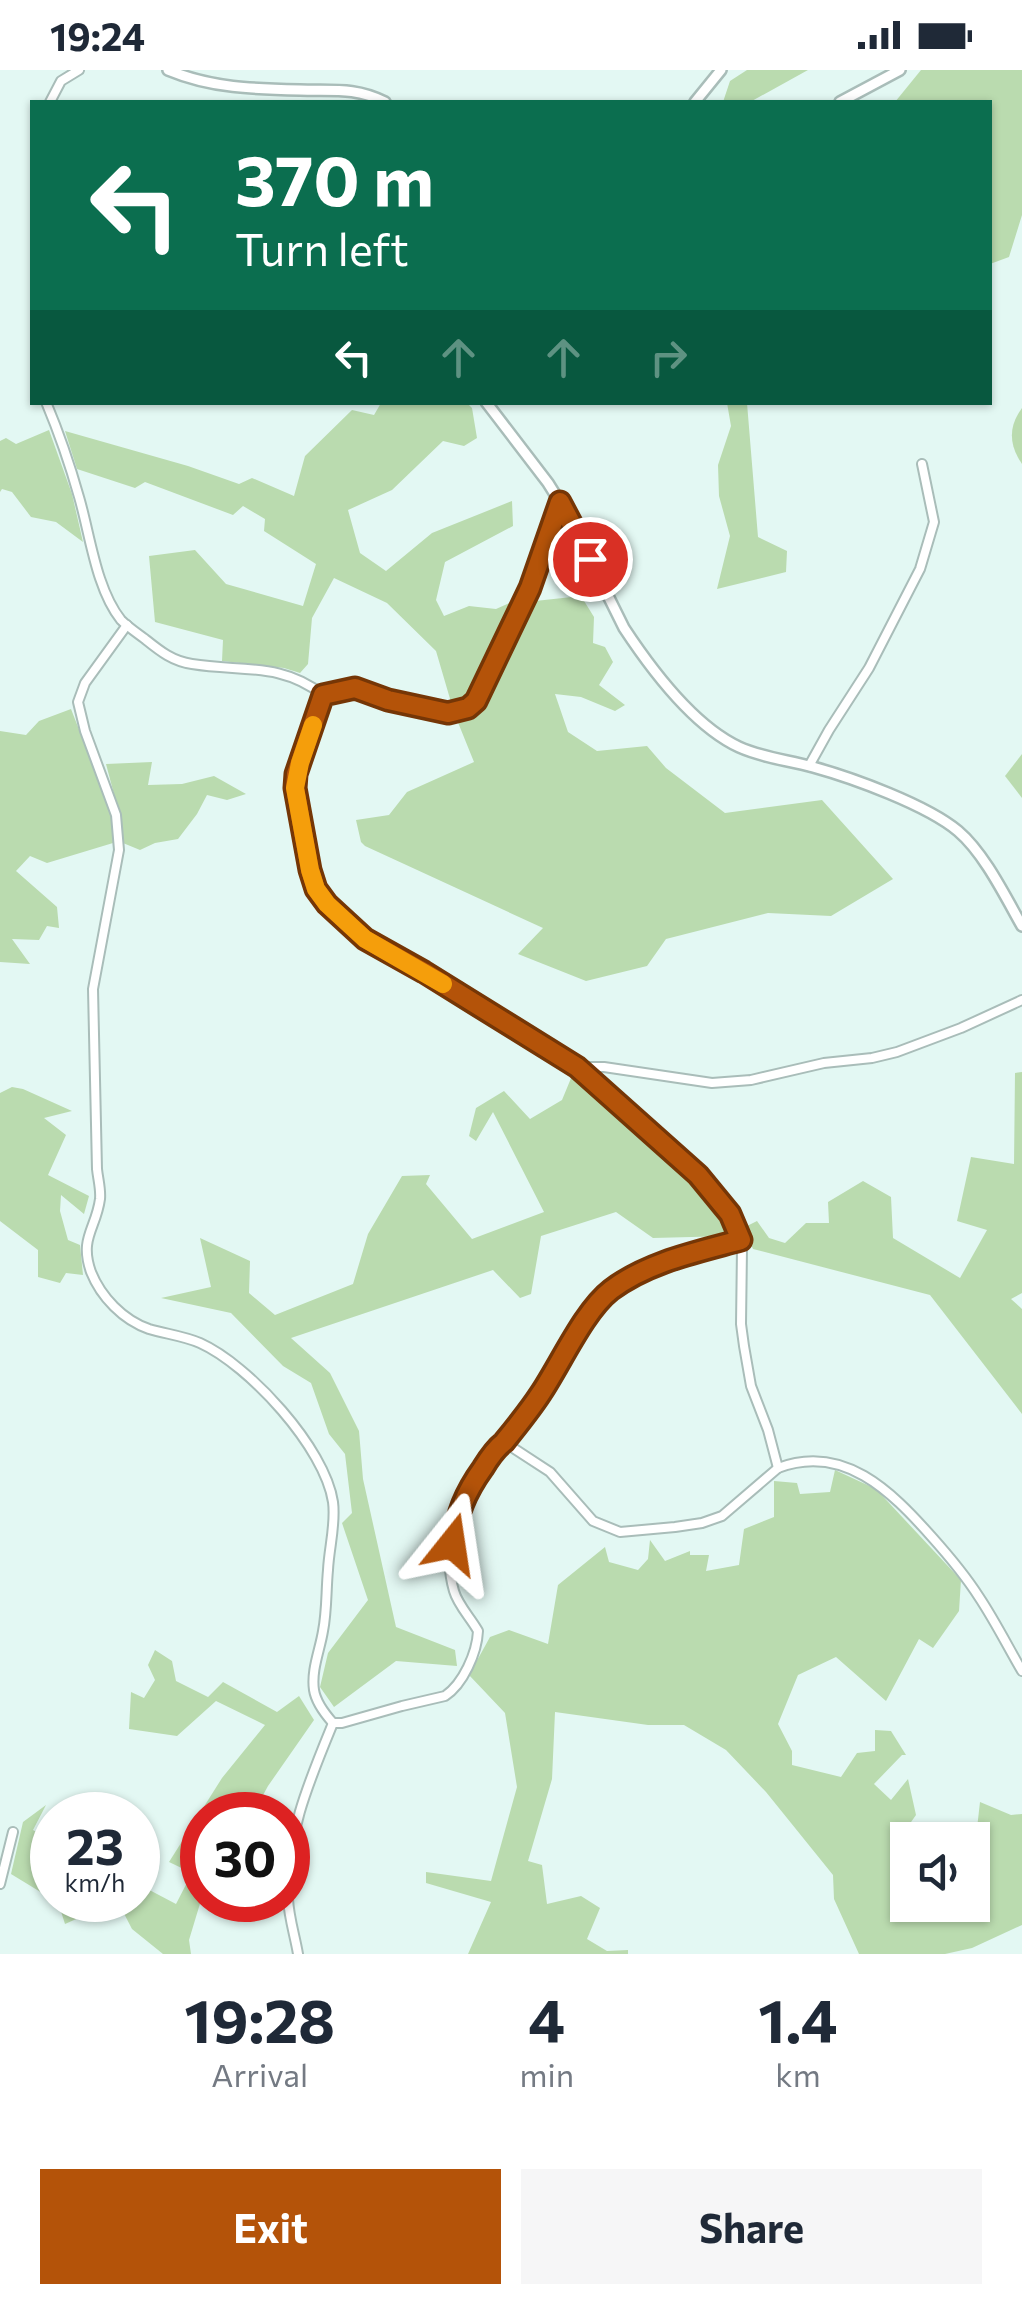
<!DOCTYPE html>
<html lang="en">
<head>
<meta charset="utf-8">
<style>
  body { margin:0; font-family:Commissioner,sans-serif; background:#f6f6f7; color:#1f2937; height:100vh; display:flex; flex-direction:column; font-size:38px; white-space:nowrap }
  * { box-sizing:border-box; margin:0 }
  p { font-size:32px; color:#747a83 }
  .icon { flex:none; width:55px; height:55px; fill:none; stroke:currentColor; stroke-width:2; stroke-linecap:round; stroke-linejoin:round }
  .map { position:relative; height:1884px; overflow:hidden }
  .details { display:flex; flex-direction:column; background:#fff; flex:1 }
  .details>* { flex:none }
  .top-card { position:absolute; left:30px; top:30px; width:962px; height:305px; border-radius:0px; box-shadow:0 2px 8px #0004; background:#0b6e4f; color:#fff; overflow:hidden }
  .fabs { position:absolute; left:890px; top:1752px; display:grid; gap:20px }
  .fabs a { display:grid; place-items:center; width:100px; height:100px; border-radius:0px; background:#fff; box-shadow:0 2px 8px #0004; font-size:50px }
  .speed { position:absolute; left:30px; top:1722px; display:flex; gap:20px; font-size:50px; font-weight:700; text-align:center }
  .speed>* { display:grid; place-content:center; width:130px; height:130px; border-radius:50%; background:#fff; box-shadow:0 2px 8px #0004; line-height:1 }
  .speed small { font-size:25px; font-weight:400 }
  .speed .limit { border:15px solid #d22; background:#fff; color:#111 }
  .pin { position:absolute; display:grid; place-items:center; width:85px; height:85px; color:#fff; margin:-42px; border:5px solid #fff; border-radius:50%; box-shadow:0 2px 10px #0007 }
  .me { position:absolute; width:110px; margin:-55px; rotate:15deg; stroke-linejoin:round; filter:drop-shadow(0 0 8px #0008) }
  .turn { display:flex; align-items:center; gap:35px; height:210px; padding:0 40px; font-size:45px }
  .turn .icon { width:130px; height:130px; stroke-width:2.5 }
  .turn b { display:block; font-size:70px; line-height:85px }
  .lanes { display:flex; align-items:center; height:95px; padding:0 40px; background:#0003; justify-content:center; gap:50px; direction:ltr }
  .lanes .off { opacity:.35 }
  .eta { display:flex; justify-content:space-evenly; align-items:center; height:170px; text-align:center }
  .eta b { font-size:60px; font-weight:700; line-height:70px }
  .primary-button { display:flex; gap:20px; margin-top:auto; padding:20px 40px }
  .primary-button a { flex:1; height:115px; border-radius:0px; background:#b45309; color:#fff; font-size:40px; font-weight:700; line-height:115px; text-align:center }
  .primary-button a+a { background:#f6f6f7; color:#1f2937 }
  .status { display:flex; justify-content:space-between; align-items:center; height:70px; padding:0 50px; background:#fff; direction:ltr }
  .status svg { height:28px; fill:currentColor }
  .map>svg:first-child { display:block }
  .green { fill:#badbaf }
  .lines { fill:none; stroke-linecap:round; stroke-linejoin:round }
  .minor-casing { stroke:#a9bdb9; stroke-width:12 }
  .tertiary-casing { stroke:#a9bdb9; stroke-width:14 }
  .minor { stroke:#fff; stroke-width:8 }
  .tertiary { stroke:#fff; stroke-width:9 }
  .route-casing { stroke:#753606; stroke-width:25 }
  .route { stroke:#b45309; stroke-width:18 }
  .slow { stroke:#f59e0b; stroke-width:18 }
</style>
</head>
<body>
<div class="status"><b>19:24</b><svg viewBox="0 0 49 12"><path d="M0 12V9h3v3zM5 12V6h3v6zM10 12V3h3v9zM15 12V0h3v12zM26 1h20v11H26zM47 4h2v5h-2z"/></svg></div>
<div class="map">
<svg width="1022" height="1884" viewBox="0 0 1022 1884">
  <rect width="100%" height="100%" fill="#e3f8f3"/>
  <g class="green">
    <path d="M747,0H808L750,32H723L730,11Z"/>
    <path d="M921,0H1022V145L1009,187L990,194V32H895Z"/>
    <path d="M381,333H467L472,338L477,368L464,376L443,371L392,420L348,440L360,483L386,501L432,463L512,431L513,456L445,492L436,530L444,546L469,536L496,539L518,529L472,630L453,639L436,581L387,533L334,508L312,548L308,594L300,603L284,598L222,591L223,570L155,552L149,486L195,480L226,514L303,536L316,494L264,461L265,449L243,436L233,445L145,412L135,418L77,399L65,361L188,396L239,414L252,408L294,426L305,386L352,340L374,345Z"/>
    <path d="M727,333H747L758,467L787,481L786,502L717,519L730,466L719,426L718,395L731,356Z"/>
    <path d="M1022,338V394C1009,375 1008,357 1022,338Z"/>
    <path d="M49,360L72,424L83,472L56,452L31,447L12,422L2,419L0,422V371L6,368L16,374Z"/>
    <path d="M581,526L594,547L593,573L605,577L613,592L599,615L625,635L615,641L581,627L555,624L568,662L597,681L647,676L666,698L725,743L822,730L893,809L831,846L768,843L666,869L647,896L586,911L518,884L543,858L365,776L361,772L356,750L389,745L407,722L474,692L457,650L480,634L526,532Z"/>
    <path d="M71,639L112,744L113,773L47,793L30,786L16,801L57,837L59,858L47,856L39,870L12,869L30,894L0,892V661L26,665L39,651Z"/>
    <path d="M1022,684V728L1005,706Z"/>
    <path d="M152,692L148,715L182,714L214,706L246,724L227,730L207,725L197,744L178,769L155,773L140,780L123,773L119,743L106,694Z"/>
    <path d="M574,1001L663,1078L728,1149L730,1166L653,1168L616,1142L541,1166L531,1224L520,1228L493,1200L291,1268L330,1303L359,1361L363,1409L396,1557L455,1580L457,1596L396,1591L334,1637L320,1617L328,1583L368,1530L342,1453L352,1443L345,1384L329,1364L311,1313L283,1296L231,1243L161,1228L211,1217L200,1168L250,1191L249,1223L275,1245L353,1214L368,1164L402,1106L430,1105L426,1114L472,1169L544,1142L493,1042L476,1071L469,1066L476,1038L504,1021L530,1049L562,1030Z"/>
    <path d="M1022,1002V1223L1011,1229L1022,1239V1344L930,1225L753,1179L743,1158L757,1151L769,1168L785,1173L806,1153H829L828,1132L863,1111L891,1127L893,1168L960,1208L987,1160L957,1151L971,1087L1014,1094L1015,1003Z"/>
    <path d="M12,1017L23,1019L72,1041L44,1048L66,1065L48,1105L89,1126L84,1144L61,1125L60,1141L68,1170L80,1175L83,1205L66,1203L60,1213L38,1207V1180L0,1151V1023Z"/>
    <path d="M835,1400L876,1419L961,1510L959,1541L933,1578L919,1569L886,1631L836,1587L798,1605L778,1654L792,1681V1695L841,1707L857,1683L875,1681V1660L891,1661L906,1685H902L874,1714L891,1730L908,1709L916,1745L897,1772H907L908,1835H972V1770H933L976,1767L980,1732L1011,1745L1022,1744V1855L972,1878L945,1884H859L834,1829L833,1805L766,1722L726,1680L684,1655H648L555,1642L552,1709L528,1791L542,1795L547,1834L581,1826L600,1838L587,1869L607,1881L628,1880V1884H468L491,1832L426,1813V1802L491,1811L517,1717L505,1643L469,1605L490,1567L509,1560L548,1574L558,1515L605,1477L609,1492L638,1500L648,1489L650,1470L665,1491L690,1481V1485H709L706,1501L739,1495L744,1459L774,1447V1411L797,1413L800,1424L830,1422Z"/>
    <path d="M155,1580L172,1591L176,1611L208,1627L223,1612L277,1642L299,1626L314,1650L268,1716L252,1745H202V1827L189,1870L191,1884H163L132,1859L117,1830H138V1814L176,1834L192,1803L169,1792L222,1708L265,1655L216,1631L177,1666L129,1659L131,1622L144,1628L155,1610L148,1595Z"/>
    <path d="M46,1735L33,1760L50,1770L52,1769V1829L11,1804L23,1752Z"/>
    <path d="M54,1830H90L83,1846L65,1854L58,1832Z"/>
  </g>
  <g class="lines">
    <defs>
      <g id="minor">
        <path d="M50,32L61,11L79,0"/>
        <path d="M46,332C59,363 70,395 79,427C90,464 96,519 121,550C128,557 137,563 145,569C160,581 172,591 192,594C241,602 281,592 323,625L300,693L295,718L310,800L321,827L365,869L424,902L577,997H604L712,1013L751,1010L824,993L872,988L897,982L961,958L1022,930"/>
        <path d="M127,555L85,613L78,632L85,661L116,745L119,780L93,919L97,1099C98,1109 101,1119 100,1129C96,1159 79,1168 91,1202C101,1227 123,1250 149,1259C166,1264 184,1266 200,1273C249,1295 325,1378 333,1432C336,1454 329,1478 328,1500C326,1521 327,1541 323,1561C320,1580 311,1600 314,1620C316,1633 325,1644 333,1653"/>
        <path d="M323,625L355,619L387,630L423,640L448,643L459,642L476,631L530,518L561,433"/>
        <path d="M809,696L829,660L869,598L920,499L934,452L922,394"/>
        <path d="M577,997L698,1105L717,1127L737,1156L742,1179L741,1254L744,1276L751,1316L768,1360L778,1398"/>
        <path d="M504,1372L540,1326L597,1234C635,1195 690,1184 741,1170"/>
        <path d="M333,1653H342L402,1636L445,1626C463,1614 477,1583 478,1561C470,1547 458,1535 454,1521C441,1477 459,1431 484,1396C490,1387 495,1379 504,1372L550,1402L593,1451L620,1462L675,1457L702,1453L722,1446L778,1398C843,1373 891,1421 931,1466C948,1485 965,1505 979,1527C995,1551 1008,1577 1022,1601"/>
        <path d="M0,1814L13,1762"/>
        <path d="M298,1884C295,1866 289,1848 288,1829C285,1767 310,1709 333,1653"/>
      </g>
      <g id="tertiary">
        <path d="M168,0C211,18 254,19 300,20C333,21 355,17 385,32"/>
        <path d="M695,32L721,0"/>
        <path d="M840,32L900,0"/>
        <path d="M486,332L548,413L568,445L624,558C651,599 694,656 739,677C763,688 788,690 813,697C853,708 927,735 958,761C984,783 1005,826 1022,856"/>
      </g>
    </defs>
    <use href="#minor" class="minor-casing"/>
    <use href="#tertiary" class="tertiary-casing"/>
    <use href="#minor" class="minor"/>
    <use href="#tertiary" class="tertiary"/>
  </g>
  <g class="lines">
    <defs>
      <path id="route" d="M452,1474C457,1444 465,1423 483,1398C489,1388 495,1379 504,1372C517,1356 530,1340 541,1323C561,1293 584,1241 611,1220C648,1192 697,1182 741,1170L730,1144L698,1105L577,997L424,902L365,869L327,834L316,819L310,800L295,718L296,704L323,625L355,618L388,630L448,643L468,638L476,631L530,518L560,432L590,489"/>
    </defs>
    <use href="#route" class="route-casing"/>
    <use href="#route" class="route"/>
    <path class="slow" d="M313,655L300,693L295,718L310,800L316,819L327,834L365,869L443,914"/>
  </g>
</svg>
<div class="fabs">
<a><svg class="icon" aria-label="sound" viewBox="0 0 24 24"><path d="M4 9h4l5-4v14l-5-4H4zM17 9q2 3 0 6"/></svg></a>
</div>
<div class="speed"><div>23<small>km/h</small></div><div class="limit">30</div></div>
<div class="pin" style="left:590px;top:489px;background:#d93025"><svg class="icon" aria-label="arrive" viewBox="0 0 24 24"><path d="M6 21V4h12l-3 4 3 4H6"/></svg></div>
<svg class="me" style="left:452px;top:1474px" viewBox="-20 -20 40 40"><path d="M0-17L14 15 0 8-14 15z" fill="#b45309" stroke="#fff" stroke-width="4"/></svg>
<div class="top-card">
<div class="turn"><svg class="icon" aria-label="left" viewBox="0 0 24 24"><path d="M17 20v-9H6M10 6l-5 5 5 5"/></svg><div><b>370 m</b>Turn left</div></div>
<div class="lanes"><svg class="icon" aria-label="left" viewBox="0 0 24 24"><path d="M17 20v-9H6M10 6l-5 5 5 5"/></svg><svg class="icon off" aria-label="ahead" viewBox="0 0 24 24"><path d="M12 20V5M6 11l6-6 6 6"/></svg><svg class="icon off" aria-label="ahead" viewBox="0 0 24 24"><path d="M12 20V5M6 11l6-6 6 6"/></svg><svg class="icon off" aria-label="right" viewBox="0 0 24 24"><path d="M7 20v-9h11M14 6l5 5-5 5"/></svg></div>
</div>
</div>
<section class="details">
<div class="eta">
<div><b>19:28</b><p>Arrival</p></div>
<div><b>4</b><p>min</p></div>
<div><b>1.4</b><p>km</p></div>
</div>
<div class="primary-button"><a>Exit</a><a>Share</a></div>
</section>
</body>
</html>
